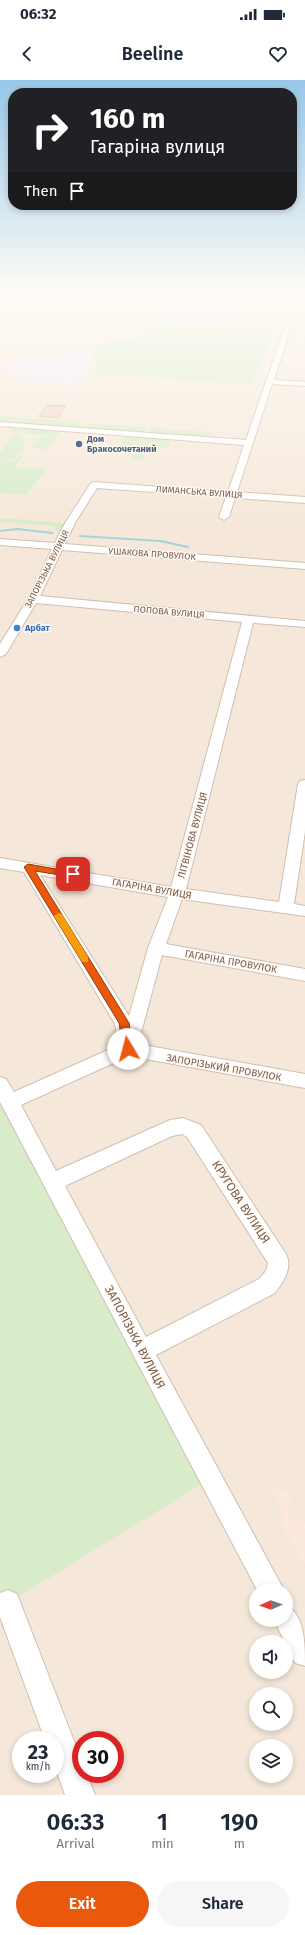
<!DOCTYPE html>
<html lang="en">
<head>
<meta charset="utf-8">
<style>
  body { margin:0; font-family:"Fira Sans",sans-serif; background:#f6f6f7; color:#1f2937; height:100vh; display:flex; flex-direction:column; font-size:15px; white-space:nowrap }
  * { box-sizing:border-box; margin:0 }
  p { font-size:13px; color:#747a83 }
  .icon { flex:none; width:22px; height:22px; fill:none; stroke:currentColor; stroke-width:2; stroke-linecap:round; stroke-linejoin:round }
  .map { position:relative; height:1715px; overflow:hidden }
  .details { display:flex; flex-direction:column; background:#fff; flex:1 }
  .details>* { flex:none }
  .banner { position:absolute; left:8px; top:8px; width:289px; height:122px; border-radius:16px; box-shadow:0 2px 6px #0003; background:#202124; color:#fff; overflow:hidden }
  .needle { width:26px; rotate:268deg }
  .controls { position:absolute; left:249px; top:1503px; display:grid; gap:8px }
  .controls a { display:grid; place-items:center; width:44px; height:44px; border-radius:50%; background:#fff; box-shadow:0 2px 6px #0003; font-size:20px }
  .speed { position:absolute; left:12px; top:1651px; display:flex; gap:8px; font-size:20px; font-weight:700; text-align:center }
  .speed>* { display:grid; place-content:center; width:52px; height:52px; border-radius:50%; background:#fff; box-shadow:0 2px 6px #0003; line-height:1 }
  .speed small { font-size:10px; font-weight:400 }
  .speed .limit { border:6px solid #d22; background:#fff; color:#111 }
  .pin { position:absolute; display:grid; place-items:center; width:34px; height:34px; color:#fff; margin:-17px; border-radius:8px; box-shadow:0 2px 6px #0006 }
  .me { position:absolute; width:44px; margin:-22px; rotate:352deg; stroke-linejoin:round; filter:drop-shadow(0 0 3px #0008) }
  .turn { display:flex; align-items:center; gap:14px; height:84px; padding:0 16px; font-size:18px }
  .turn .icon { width:52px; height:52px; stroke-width:2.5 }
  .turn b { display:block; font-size:28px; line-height:34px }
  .then { display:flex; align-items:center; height:38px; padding:0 16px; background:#0003; gap:8px; font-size:15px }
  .eta { display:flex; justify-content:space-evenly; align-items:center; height:68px; text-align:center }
  .eta b { font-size:24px; font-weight:600; line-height:28px }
  .action { display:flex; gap:8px; margin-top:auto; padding:8px 16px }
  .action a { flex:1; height:46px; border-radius:24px; background:#ea580c; color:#fff; font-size:16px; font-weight:600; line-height:46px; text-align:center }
  .action a+a { background:#f6f6f7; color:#1f2937 }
  .status { display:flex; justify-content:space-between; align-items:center; height:28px; padding:0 20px; background:#fff; direction:ltr }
  .status svg { height:11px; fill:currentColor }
  header { display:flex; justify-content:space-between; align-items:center; height:52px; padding:0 16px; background:#fff; font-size:18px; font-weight:600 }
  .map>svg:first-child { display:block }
  .residential { fill:#f5e8da; fill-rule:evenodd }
  .commercial { fill:#fde8e0 }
  .education { fill:#f3e8fa }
  .green { fill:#d8ecc9 }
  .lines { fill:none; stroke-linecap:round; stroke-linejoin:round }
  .stream { stroke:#a5d3da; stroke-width:2 }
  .building { fill:#f3d5c3; stroke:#e6bba3 }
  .minor-casing { stroke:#d1beb0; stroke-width:2 }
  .minor { fill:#fff; fill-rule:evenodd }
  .route { fill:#ea580c; stroke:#983908 }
  .slow { fill:#f59e0b }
  .service-dot { fill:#5c6f8a; stroke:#fffaf3; stroke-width:1.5 }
  .shop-dot { fill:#3f7fe0; stroke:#fffaf3; stroke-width:1.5 }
  .labels { text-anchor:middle; stroke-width:3; stroke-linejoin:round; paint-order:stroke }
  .far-service-label { font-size:9px; font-weight:bold; fill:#4e5e75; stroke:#fffaf3; text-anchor:start }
  .far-street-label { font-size:9px; fill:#7a5c4d; stroke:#fffaf3 }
  .far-shop-label { font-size:9px; font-weight:bold; fill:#366cbe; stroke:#fffaf3; text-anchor:start }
  .street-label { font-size:10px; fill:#7a5c4d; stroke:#fffaf3 }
  .near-street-label { font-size:12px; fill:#7a5c4d; stroke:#fffaf3 }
</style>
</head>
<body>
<div class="status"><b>06:32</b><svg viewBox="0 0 49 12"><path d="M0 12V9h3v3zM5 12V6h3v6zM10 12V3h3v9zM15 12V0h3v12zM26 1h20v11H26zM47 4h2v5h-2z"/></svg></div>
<header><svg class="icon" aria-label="back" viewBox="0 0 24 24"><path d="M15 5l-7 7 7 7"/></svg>Beeline<svg class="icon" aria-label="heart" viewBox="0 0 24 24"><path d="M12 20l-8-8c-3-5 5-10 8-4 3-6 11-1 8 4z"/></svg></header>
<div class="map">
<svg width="305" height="1715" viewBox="0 0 305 1715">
  <rect width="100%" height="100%" fill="#fdf6ec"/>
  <path class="residential" d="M0,209H305V1715H0ZM256,1510H286V1540H256ZM256,1562H286V1592H256ZM256,1614H286V1644H256ZM21,1660H55V1694H21ZM81,1660H115V1694H81ZM256,1666H286V1696H256Z"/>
  <path class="commercial" d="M272,1408L290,1412L288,1438L305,1442V1484L284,1448V1439Z"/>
  <g class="education">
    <path d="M176,223L236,225L230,247L153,244L167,225H175Z"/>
    <path d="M88,271L94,282L75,305L15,300L22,292L0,290L7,283Z"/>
  </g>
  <g class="green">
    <path d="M150,245L275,251L251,304L88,293L98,285L91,269L99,265L138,259Z"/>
    <path d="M0,336L81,342L82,343L77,348L0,343Z"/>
    <path d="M91,343L146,348L143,353L85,348L88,344Z"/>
    <path d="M15,347L55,349L60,352L57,356L8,352Z"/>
    <path d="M152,348L210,352L207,359L149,354Z"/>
    <path d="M14,355H19L25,362C23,376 12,380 0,383V373Z"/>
    <path d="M127,355L154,357L156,360L171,361L170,364L121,360L123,357Z"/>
    <path d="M41,356L56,357L46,370L32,367Z"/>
    <path d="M120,361L170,365L168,368L149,367L142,380L131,379L137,366L124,365Z"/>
    <path d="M21,376H23L13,388H47L26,415L0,413V388H13L0,387V384L15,380Z"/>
    <path d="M1,438L62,443L65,444L61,454L57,453L54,446L0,442Z"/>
    <path d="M0,1004L210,1399L0,1528Z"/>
  </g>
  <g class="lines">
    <g class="stream">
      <path d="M0,451L17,449L52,453"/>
      <path d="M80,456L160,461L188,467"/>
    </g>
  </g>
  <path class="building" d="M47,325L66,326L58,338L39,336Z"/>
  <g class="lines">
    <defs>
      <g id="minor">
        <path d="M209,209H305V213L212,211Z"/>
        <path d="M287,247L290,249L274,300L305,302V306L272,304L237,412L305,417V423L235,418L229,437L224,440L219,437L226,417L97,408L75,443L65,464L305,483V489L62,470L40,516L305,541V547L253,543L186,809L279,822L298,704L300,701L305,700V751L294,824L305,826V836L182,819L166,864L305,889V901L162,875L138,964L305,994V1008L129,976L21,1025L56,1091L170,1040L183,1038L201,1045L286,1174C293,1188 283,1202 275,1213L156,1275L284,1510H257L0,1022V997L6,999L14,1012L119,965L115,944L24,792L0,788V778L171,807L242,542L36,523L6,574L0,577V564L28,519L52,469L0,465V459L55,463L65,443L91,403L94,402L228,412L244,365L0,346V342L246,360L284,249ZM40,795L168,817L148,868L129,936ZM182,1054L187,1057L268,1183L266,1191L259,1199L146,1257L65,1106L172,1056Z"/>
        <path d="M8,1510L17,1514L81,1679V1694H87L95,1715H65L55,1687V1660H45L0,1537V1513Z"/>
        <path d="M286,1525C305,1535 305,1564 305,1586L295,1583L274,1540H286Z"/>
      </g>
    </defs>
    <use href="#minor" class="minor-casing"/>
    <use href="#minor" class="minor"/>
  </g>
  <linearGradient id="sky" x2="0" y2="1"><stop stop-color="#97c7e8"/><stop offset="0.47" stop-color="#fefbf6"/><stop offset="1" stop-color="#fefbf6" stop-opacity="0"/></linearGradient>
  <rect width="305" height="449" fill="url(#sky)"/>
  <path class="route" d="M28,784L73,792L77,794L73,797L35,791L129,943L133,969L131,972H124L119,943L24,787Z"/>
  <path class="slow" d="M59,833L62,834L88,877V882H82L54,836Z"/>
  <circle class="service-dot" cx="79" cy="364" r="4"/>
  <circle class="shop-dot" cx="17" cy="548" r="4"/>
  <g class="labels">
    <g class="far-service-label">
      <text x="87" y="362">Дом<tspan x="87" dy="10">Бракосочетаний</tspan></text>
    </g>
    <g class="far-street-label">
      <text transform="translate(199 412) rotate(4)" y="3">ЛИМАНСЬКА ВУЛИЦЯ</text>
      <text transform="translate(152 474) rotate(4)" y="3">УШАКОВА ПРОВУЛОК</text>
      <text transform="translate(47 489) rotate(-63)" y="3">ЗАПОРІЗЬКА ВУЛИЦЯ</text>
      <text transform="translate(169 532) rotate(5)" y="3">ПОПОВА ВУЛИЦЯ</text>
    </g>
    <g class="far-shop-label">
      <text x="25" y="551">Арбат</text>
    </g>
    <g class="street-label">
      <text transform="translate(192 755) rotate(-75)" y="4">ЛІТВІНОВА ВУЛИЦЯ</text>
      <text transform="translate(152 808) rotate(10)" y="4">ГАГАРІНА ВУЛИЦЯ</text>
      <text transform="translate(231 881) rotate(10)" y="4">ГАГАРІНА ПРОВУЛОК</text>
      <text transform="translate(224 987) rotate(10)" y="4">ЗАПОРІЗЬКИЙ ПРОВУЛОК</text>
    </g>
    <g class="near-street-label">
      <text transform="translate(241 1122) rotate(57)" y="4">КРУГОВА ВУЛИЦЯ</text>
      <text transform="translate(135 1257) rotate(62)" y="4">ЗАПОРІЗЬКА ВУЛИЦЯ</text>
    </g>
  </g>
</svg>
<div class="controls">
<a><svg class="needle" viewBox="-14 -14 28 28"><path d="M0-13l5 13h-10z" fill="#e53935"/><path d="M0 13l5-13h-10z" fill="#747a83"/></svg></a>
<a><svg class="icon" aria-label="sound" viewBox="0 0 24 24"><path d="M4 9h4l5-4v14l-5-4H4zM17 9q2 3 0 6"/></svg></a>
<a><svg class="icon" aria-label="search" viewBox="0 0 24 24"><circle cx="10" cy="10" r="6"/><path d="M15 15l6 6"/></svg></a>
<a><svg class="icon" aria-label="layers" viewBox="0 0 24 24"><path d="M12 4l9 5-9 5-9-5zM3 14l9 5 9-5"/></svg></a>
</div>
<div class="speed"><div>23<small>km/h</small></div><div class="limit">30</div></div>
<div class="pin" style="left:73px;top:794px;background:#d93025"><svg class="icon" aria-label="arrive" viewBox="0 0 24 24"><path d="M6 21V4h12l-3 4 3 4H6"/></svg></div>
<svg class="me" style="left:128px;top:969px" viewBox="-20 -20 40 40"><circle r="19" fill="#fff"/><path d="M0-13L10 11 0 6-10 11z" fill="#ea580c"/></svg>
<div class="banner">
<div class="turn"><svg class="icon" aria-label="right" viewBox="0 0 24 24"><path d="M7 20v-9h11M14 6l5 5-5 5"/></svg><div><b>160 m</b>Гагаріна вулиця</div></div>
<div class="then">Then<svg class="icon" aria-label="arrive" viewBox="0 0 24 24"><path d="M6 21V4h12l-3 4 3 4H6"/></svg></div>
</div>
</div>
<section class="details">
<div class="eta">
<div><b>06:33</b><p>Arrival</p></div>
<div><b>1</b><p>min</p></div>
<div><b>190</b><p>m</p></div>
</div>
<div class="action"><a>Exit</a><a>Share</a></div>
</section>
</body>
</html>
